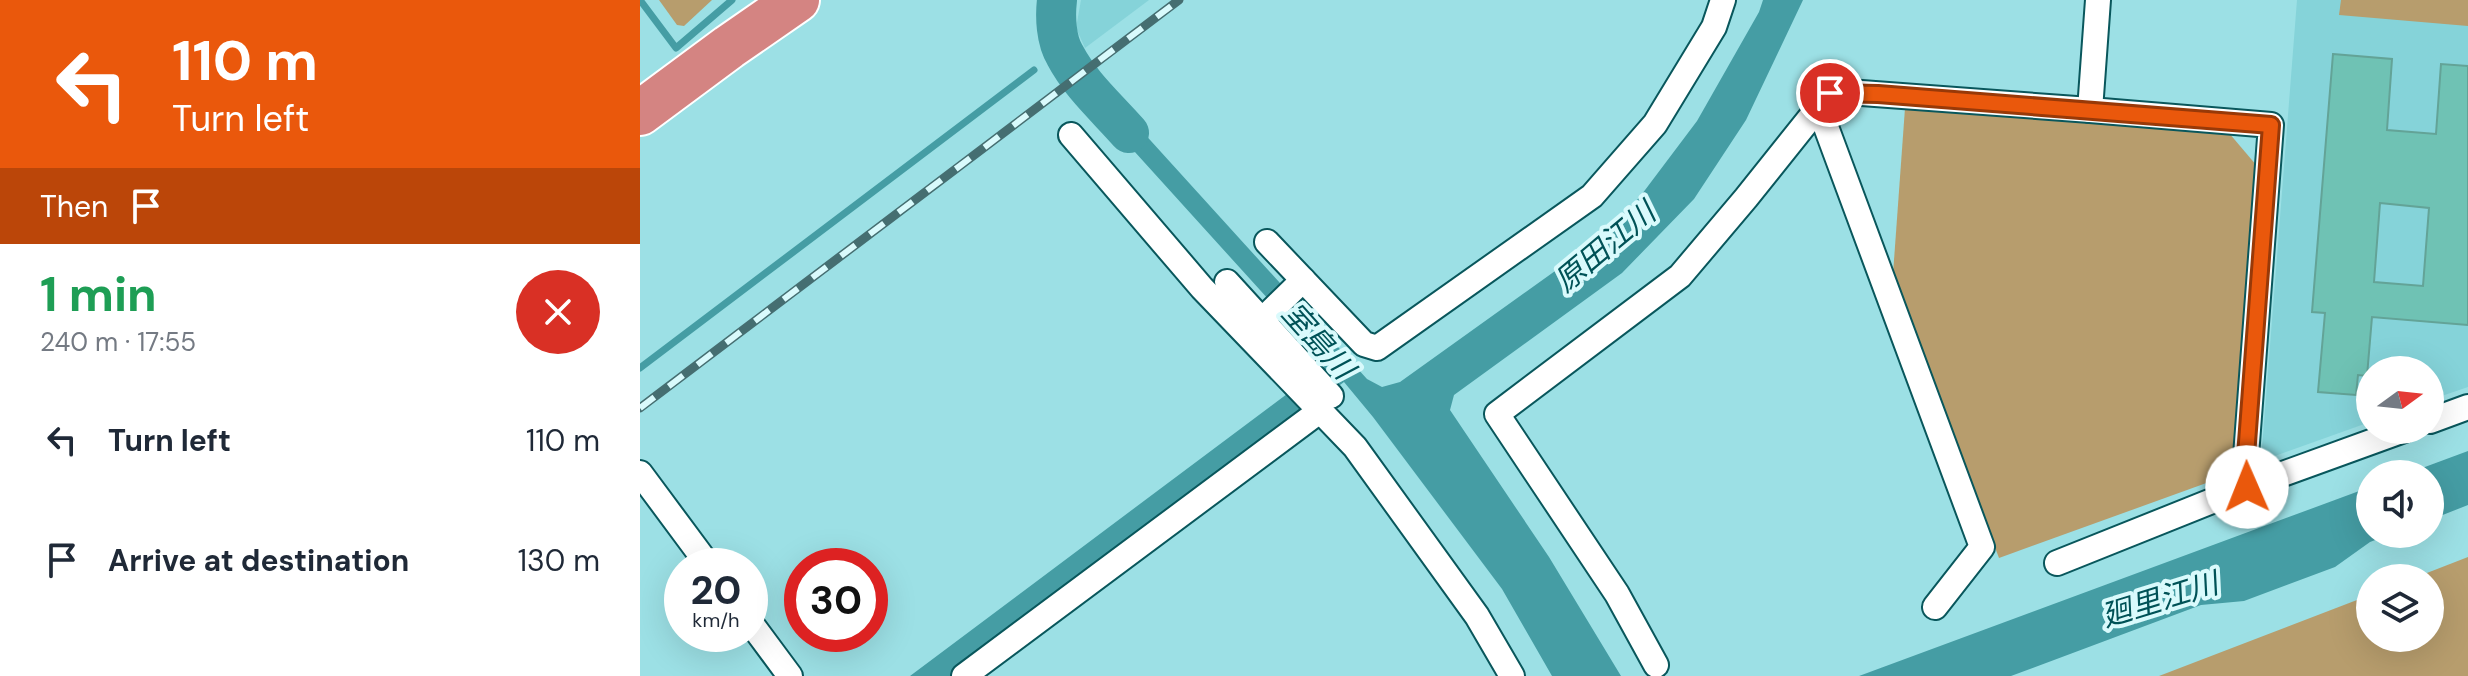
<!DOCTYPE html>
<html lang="en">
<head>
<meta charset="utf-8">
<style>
  body { margin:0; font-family:"DM Sans","Noto Sans JP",sans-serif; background:#f2f2f3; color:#1f2937; height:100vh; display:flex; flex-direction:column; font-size:30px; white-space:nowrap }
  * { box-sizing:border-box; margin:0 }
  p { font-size:26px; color:#747a83 }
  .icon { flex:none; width:44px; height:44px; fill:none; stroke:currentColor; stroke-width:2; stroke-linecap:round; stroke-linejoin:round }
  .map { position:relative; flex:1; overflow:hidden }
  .panel { display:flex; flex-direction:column; background:#fff; width:640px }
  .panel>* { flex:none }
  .top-card { background:#ea580c; color:#fff; overflow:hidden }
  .needle { width:52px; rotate:75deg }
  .fabs { position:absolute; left:1716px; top:356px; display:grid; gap:16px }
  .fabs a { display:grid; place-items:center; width:88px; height:88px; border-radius:50%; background:#fff; box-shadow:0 8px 32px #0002; font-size:40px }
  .speed { position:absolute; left:24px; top:548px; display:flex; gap:16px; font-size:40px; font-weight:700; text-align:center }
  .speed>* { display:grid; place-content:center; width:104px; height:104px; border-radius:50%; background:#fff; box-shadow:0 8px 32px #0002; line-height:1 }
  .speed small { font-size:20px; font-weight:400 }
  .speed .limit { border:12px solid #d22; background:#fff; color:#111 }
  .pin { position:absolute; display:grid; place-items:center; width:68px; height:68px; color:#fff; margin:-34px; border:4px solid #fff; border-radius:50%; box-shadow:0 2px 8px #0007 }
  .me { position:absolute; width:88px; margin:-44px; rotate:359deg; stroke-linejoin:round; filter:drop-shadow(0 0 6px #0008) }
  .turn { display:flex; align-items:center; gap:28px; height:168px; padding:0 40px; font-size:36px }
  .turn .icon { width:104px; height:104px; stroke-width:2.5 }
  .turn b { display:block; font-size:56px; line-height:68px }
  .then { display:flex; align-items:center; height:76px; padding:0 40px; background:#0003; gap:16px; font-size:30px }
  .round { display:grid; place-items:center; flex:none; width:84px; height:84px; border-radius:42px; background:#f2f2f3 }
  .summary { display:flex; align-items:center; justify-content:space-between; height:136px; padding:0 40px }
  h1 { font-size:48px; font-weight:700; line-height:60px; color:#1e9e55 }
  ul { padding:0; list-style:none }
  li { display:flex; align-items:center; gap:24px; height:120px; padding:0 40px }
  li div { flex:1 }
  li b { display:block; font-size:30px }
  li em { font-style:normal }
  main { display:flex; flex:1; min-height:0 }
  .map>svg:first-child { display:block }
  .built { fill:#85d3d9 }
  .green { fill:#b79d6d }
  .water { fill:#459da4 }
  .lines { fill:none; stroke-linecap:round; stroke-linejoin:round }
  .stream { stroke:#459da4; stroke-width:7 }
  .river { stroke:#459da4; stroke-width:40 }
  .building { fill:#6fc2b4; stroke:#63a397; stroke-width:2; fill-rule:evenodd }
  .street-casing { stroke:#09575c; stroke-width:28 }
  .highway-casing { stroke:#fff; stroke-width:48 }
  .street { stroke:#fff; stroke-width:24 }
  .highway { stroke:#d48482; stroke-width:44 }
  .rail-casing { stroke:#456e71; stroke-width:9 }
  .rail { stroke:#d9fafc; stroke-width:6; stroke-dasharray:18; stroke-linecap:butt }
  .route-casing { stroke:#983908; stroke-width:20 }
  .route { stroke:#ea580c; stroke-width:14 }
  .labels { text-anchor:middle; stroke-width:8; stroke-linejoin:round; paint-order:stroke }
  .water-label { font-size:30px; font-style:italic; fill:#005257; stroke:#d9fafc }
</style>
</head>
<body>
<main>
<section class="panel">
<div class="top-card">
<div class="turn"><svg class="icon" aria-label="left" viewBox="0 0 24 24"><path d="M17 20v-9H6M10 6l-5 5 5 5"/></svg><div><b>110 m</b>Turn left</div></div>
<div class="then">Then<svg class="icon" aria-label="arrive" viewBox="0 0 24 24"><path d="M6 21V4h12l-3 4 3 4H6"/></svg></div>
</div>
<div class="summary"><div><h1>1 min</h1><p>240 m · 17:55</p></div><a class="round" style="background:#d93025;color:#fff"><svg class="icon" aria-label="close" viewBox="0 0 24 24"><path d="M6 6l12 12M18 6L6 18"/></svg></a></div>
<ul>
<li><svg class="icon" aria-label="left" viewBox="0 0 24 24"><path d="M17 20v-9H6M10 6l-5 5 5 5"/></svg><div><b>Turn left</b></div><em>110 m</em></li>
<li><svg class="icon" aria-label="arrive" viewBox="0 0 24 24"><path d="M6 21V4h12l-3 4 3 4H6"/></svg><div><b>Arrive at destination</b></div><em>130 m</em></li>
</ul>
</section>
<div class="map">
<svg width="1828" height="676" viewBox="0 0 1828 676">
  <rect width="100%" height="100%" fill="#9ce0e5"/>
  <g class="built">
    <path d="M441,0H509L445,48L436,28Z"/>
    <path d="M1657,0H1828V387L1790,400V370H1730V422L1621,461Z"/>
  </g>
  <g class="green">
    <path d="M19,0H72L44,26L37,25Z"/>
    <path d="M1701,0H1828V26L1699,15Z"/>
    <path d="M1265,108L1589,133L1617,166L1594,456L1583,477L1359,558L1253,274Z"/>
    <path d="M1828,557V676H1519L1730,595V638H1790V578H1774Z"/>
  </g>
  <g class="water">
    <path d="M1123,0H1163L1106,120L1054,199L982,273L814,395L810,410L909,557L981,676H912L862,589L733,417L704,382L310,676H270L687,364L446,98L462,87L727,379L742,387L760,382L943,251L999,198L1057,121L1119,12Z"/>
    <path d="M1828,451V505L1790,520V474H1766Z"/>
    <path d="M1730,487V534H1751L1730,542L1695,567L1604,601L1561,605L1371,676H1219Z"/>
  </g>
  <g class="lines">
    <g class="stream">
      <path d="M0,0L36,48L92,0"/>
      <path d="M0,368L394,70"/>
    </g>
    <path class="river" d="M417,0C415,17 416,40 425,55C440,84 467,108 489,133"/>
  </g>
  <path class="building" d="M1693,54L1752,59L1747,130L1796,134L1801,64L1828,66V325L1732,317L1727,376L1718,375L1716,395L1678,392L1685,313L1672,312ZM1740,203L1789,208L1783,286L1734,282Z"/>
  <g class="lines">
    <defs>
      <g id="street">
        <path d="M1179,108L1342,547L1295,607"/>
        <path d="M1450,110L1631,125L1605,469L1607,487"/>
        <path d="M431,135L562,288L715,447L837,616L872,676"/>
        <path d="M627,242L724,344L737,348L952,196L1015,124L1074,27L1083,0"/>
        <path d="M587,282L691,396"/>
        <path d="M622,320L663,280"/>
        <path d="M1790,421L1828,407"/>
        <path d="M0,473L69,566"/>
        <path d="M1417,563L1607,487L1764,430"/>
        <path d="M110,622L150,676"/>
        <path d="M1016,665L977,594L857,414L1040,276L1106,198L1190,93L1208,92L1450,110L1458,0"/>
        <path d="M324,676L681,410"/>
      </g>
      <path id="highway" d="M0,113L89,47L157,0"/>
    </defs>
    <use href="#street" class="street-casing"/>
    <use href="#highway" class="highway-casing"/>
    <use href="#street" class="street"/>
    <use href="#highway" class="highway"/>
    <defs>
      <path id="rail" d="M0,408L539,0"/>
    </defs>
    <use href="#rail" class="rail-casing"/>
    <use href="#rail" class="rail"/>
  </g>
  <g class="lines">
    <defs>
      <path id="route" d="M1190,93L1238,94L1631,125L1605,469L1607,487"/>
    </defs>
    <use href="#route" class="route-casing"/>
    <use href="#route" class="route"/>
  </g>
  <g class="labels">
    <g class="water-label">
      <text transform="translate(965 247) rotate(-40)" y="10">原田江川</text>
      <text transform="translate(678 341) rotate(48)" y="10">室島川</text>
      <text transform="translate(1520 600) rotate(-17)" y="10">廻里江川</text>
    </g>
  </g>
</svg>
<div class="fabs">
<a><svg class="needle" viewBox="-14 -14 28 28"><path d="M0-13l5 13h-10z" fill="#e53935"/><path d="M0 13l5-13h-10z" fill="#747a83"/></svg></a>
<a><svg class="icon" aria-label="sound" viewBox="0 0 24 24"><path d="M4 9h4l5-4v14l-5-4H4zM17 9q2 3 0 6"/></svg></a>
<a><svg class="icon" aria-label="layers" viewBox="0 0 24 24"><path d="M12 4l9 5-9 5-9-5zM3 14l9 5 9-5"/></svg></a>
</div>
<div class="speed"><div>20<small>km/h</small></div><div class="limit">30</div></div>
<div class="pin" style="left:1190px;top:93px;background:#d93025"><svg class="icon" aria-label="arrive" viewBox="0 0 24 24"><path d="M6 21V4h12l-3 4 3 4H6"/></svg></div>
<svg class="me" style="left:1607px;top:487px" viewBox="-20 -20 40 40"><circle r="19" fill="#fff"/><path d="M0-13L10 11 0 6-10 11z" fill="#ea580c"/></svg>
</div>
</main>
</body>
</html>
